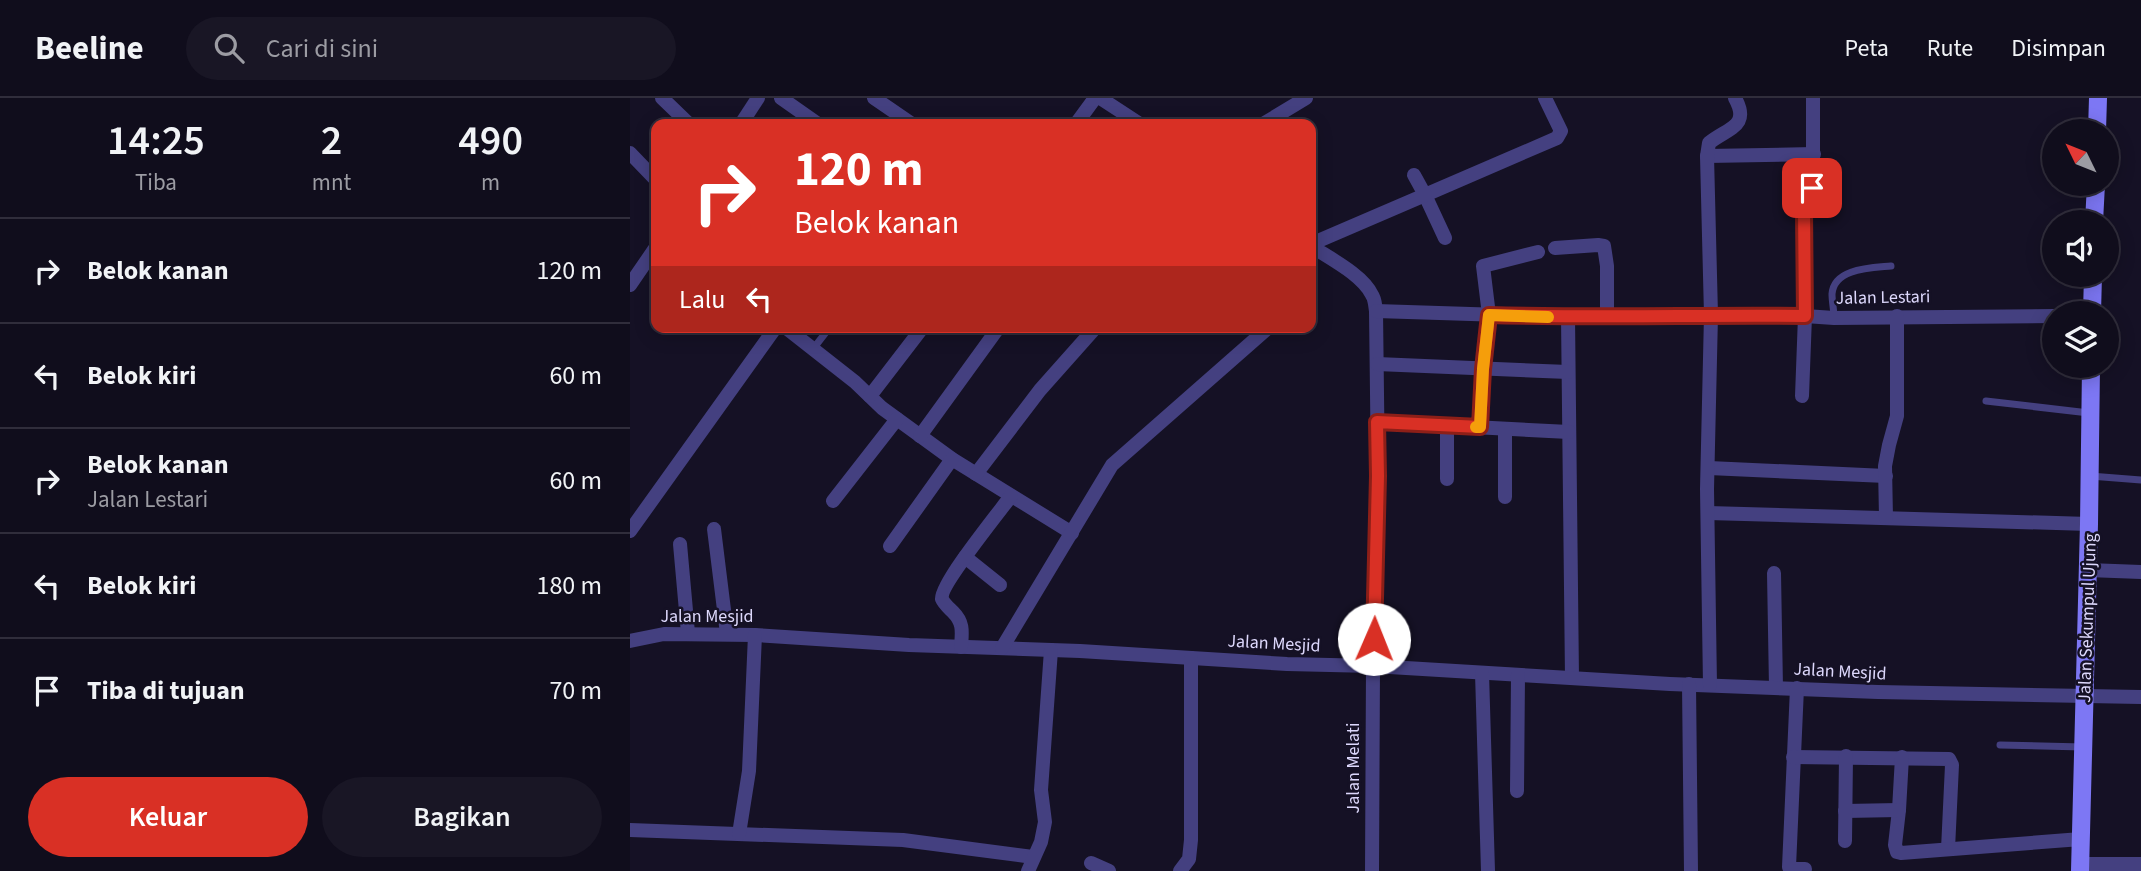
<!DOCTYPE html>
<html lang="id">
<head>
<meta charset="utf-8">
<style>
  body { margin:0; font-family:"Source Sans 3",sans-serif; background:#191625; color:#f1f3f6; height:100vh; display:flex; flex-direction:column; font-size:26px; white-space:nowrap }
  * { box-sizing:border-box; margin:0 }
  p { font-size:23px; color:#9c9ca3 }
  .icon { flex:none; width:38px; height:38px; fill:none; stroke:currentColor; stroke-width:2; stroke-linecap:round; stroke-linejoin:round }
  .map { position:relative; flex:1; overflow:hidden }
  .details { display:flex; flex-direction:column; background:#100d1c; width:630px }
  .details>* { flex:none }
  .hud { position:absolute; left:21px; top:21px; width:665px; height:214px; border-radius:14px; box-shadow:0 4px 18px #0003,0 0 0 2px #302d3b; background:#d93025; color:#fff; overflow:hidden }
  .needle { width:46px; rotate:313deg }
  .buttons { position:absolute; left:1412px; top:21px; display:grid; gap:14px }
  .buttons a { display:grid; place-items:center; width:77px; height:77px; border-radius:50%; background:#100d1c; box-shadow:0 4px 18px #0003,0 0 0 2px #302d3b; font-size:35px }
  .pin { position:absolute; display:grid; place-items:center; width:60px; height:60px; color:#fff; margin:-30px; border-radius:14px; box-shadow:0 4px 10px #0006 }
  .me { position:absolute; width:77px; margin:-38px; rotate:1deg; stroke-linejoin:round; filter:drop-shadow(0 0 5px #0008) }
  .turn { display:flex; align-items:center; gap:24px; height:147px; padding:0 28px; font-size:32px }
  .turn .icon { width:91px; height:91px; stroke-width:2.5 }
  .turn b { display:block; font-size:49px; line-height:60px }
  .then { display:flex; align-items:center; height:66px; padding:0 28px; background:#0003; gap:14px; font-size:26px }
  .eta { display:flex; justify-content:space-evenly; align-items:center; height:119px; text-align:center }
  .eta b { font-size:42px; font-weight:600; line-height:49px }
  .action { display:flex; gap:14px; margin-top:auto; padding:14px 28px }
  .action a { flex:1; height:80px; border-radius:42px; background:#d93025; color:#fff; font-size:28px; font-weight:600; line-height:80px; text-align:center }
  .action a+a { background:#191625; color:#f1f3f6 }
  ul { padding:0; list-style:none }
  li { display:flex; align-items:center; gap:21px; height:105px; padding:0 28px; border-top:2px solid #302d3b }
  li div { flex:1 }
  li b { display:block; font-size:26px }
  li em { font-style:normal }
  header { display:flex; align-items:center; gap:42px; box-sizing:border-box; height:98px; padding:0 35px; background:#100d1c; border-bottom:2px solid #302d3b }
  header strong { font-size:33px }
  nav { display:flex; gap:38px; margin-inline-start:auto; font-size:24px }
  .search { width:490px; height:63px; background:#191625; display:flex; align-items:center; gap:18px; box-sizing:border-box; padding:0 24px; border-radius:38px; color:#9c9ca3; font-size:26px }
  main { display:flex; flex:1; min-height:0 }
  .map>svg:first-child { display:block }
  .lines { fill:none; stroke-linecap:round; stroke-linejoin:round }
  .service { stroke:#444080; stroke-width:7 }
  .minor { stroke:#444080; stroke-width:14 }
  .secondary { stroke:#7d77f4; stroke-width:18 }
  .route-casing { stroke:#8d1f18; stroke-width:18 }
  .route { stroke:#d93025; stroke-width:12 }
  .slow { stroke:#f59e0b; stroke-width:12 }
  .labels { text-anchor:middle; stroke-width:5; stroke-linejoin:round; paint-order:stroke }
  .street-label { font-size:18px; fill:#ddd8fc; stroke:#151125 }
</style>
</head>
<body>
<header>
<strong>Beeline</strong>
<div class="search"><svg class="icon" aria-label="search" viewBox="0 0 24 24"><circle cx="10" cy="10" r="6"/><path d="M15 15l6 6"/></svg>Cari di sini</div>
<nav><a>Peta</a><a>Rute</a><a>Disimpan</a></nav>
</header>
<main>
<section class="details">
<div class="eta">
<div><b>14:25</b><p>Tiba</p></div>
<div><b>2</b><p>mnt</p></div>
<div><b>490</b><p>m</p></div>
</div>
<ul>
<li><svg class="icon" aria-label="right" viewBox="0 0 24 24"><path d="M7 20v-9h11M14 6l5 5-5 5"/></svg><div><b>Belok kanan</b></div><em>120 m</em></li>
<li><svg class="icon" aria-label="left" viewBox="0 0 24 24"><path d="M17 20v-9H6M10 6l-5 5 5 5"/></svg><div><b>Belok kiri</b></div><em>60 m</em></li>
<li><svg class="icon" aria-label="right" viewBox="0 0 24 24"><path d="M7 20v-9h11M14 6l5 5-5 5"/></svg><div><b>Belok kanan</b><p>Jalan Lestari</p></div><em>60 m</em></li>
<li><svg class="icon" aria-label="left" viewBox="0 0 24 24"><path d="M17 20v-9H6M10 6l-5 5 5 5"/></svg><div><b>Belok kiri</b></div><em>180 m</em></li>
<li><svg class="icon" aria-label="arrive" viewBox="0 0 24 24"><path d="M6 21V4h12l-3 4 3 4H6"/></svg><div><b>Tiba di tujuan</b></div><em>70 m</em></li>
</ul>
<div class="action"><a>Keluar</a><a>Bagikan</a></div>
</section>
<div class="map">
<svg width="1511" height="773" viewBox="0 0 1511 773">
  <rect width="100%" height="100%" fill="#151125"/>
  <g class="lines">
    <g class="service">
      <path d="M1204,220C1204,212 1202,204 1202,196C1204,170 1241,170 1261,168"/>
      <path d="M183,251L200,229"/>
      <path d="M1356,303L1459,315"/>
      <path d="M1460,378L1511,382"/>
      <path d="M1370,647L1453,649"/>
    </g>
    <g class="minor">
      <path d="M32,0L59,26"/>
      <path d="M151,0L188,26"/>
      <path d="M244,0L282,26"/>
      <path d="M470,0L510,26"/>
      <path d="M111,26L128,0"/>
      <path d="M446,26L465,0"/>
      <path d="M633,26L676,0"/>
      <path d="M0,55L26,82"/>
      <path d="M1077,58L1184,56"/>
      <path d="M815,140L795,97L927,40L931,33L915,0"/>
      <path d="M681,146L795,97L784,77"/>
      <path d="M681,148C699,160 733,177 742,197C745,201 745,207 746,213L748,378L743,568L742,773"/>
      <path d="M925,150L968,147L974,148L977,168V217"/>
      <path d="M0,187L26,149"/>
      <path d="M746,213L938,219L977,217L1175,218L1204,220L1424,218"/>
      <path d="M938,219L942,580"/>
      <path d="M155,229L225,284L252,310L322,361L442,435"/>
      <path d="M747,266L938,274"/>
      <path d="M240,298L293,229"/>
      <path d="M1172,298L1175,218L1174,113L1182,90L1183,76V0"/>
      <path d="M747,324L939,334"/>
      <path d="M817,329V381"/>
      <path d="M850,329L853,271L859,217L853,168L908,154"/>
      <path d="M290,338L369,229"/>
      <path d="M1079,370L1256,378"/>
      <path d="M346,376L410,292L466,229"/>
      <path d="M875,399V331"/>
      <path d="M203,403L267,321"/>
      <path d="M1078,415L1459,426"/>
      <path d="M1256,420L1255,368L1259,347L1267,318V218"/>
      <path d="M84,431L97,536"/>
      <path d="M0,433L146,229"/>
      <path d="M50,446L58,535"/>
      <path d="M260,448L322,361"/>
      <path d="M335,459L370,487"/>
      <path d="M1458,472L1511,474"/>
      <path d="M1144,475L1146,590"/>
      <path d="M0,543L34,536L125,537L279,547L450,553L657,566L743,568L1040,586L1248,594L1511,599"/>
      <path d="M331,549C332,534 334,525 323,514C319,510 314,506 312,501C309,488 370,413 381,398"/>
      <path d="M372,550L482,367L639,229"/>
      <path d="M852,575L858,773"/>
      <path d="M1059,586L1061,773"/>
      <path d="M1080,587L1077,391L1081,217L1077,58L1079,45C1097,30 1121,29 1105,0"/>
      <path d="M1167,590L1159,769L1163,771H1175"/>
      <path d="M1163,659L1319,661L1322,667L1318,751"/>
      <path d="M1272,659L1269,712L1265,747L1267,754L1271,755L1451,741"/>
      <path d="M887,693L888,577"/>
      <path d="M1215,713L1269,712"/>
      <path d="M0,732L273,742L403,759"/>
      <path d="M109,736L119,673L125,537"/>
      <path d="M1215,743L1216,658"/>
      <path d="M461,765L479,773"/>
      <path d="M1450,766H1511"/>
      <path d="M398,773L411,744L415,724L411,692L421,552"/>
      <path d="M550,773L559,761L561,742V560"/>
    </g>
    <g class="secondary">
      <path d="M1467,33L1468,0"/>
      <path d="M1464,124L1466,86"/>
      <path d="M1462,215L1463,177"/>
      <path d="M1450,773L1459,426L1461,268"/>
    </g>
  </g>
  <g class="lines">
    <defs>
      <path id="route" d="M744,541L748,378L747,324L850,329L853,271L859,217C964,220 1069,217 1175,218L1174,113L1182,90"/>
    </defs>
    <use href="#route" class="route-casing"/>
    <use href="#route" class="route"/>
    <path class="slow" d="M846,329H850L853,271L859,217L918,219"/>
  </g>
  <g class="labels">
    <g class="street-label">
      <text transform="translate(1253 199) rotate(-1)" y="6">Jalan Lestari</text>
      <text x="77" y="524">Jalan Mesjid</text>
      <text transform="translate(1457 520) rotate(-88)" y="6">Jalan Sekumpul Ujung</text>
      <text transform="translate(644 545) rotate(3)" y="6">Jalan Mesjid</text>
      <text transform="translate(1210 573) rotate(3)" y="6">Jalan Mesjid</text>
      <text transform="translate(723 670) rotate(-90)" y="6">Jalan Melati</text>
    </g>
  </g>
</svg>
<div class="buttons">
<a><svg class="needle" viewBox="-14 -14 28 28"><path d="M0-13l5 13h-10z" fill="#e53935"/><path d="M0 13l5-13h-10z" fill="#9c9ca3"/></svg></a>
<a><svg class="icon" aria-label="sound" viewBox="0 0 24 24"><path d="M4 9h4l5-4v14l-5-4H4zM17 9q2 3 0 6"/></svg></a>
<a><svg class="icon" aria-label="layers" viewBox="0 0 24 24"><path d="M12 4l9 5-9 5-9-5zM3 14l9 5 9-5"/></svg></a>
</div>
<div class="pin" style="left:1182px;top:90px;background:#d93025"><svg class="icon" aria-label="arrive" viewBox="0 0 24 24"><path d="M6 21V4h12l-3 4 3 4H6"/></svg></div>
<svg class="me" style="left:744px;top:541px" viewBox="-20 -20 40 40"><circle r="19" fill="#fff"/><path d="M0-13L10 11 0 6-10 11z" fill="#d93025"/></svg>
<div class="hud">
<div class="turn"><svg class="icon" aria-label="right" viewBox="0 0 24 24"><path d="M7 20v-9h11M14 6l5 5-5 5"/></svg><div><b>120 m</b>Belok kanan</div></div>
<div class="then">Lalu<svg class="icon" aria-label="left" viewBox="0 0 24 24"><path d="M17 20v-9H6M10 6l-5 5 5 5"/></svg></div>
</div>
</div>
</main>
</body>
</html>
